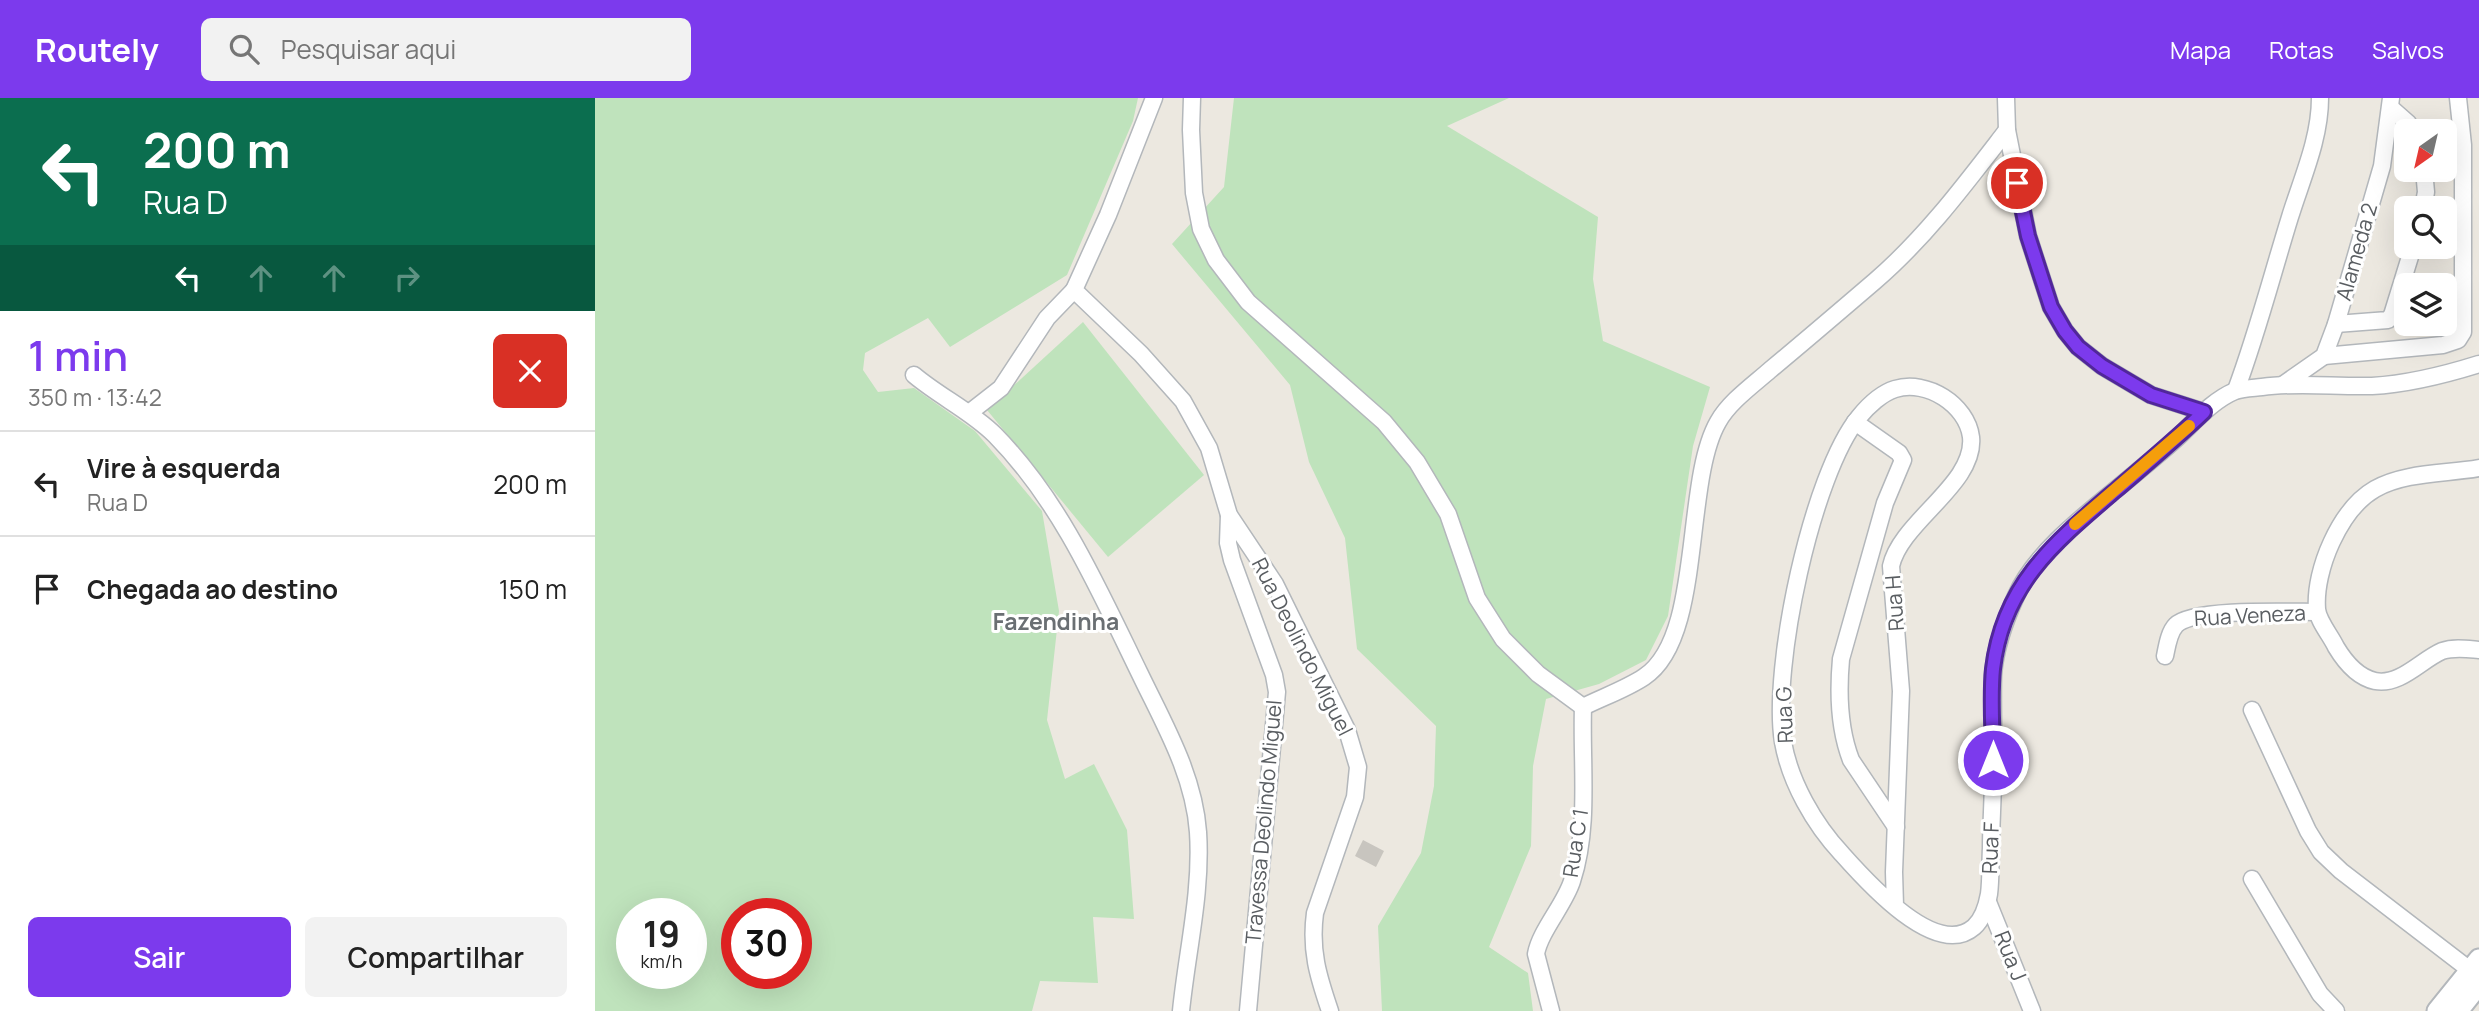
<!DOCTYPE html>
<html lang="pt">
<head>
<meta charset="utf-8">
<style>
  body { margin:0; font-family:Manrope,sans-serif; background:#f2f2f2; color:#222; height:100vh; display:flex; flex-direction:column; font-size:26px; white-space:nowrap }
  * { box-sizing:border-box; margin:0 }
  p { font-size:23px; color:#767676 }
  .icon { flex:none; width:38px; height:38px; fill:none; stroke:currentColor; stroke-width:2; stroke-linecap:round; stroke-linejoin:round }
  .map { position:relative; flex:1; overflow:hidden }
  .panel { display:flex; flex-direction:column; background:#fff; width:595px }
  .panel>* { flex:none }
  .top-card { background:#0b6e4f; color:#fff; overflow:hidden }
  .needle { width:46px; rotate:214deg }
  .fabs { position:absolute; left:1799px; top:21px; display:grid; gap:14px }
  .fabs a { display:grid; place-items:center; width:63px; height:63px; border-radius:10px; background:#fff; box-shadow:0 7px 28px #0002; font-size:35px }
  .speed { position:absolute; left:21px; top:800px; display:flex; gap:14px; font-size:35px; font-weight:700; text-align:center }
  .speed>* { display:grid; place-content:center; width:91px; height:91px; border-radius:50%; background:#fff; box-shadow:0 7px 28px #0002; line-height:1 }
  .speed small { font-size:18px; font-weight:400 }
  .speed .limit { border:10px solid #d22; background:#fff; color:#111 }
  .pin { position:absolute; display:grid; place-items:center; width:60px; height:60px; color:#fff; margin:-30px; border:4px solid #fff; border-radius:50%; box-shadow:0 2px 7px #0007 }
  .me { position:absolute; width:77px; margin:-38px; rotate:0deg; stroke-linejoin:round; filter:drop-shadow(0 0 5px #0008) }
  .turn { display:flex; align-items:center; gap:24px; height:147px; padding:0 28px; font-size:32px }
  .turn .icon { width:91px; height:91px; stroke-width:2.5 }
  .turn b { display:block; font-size:49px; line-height:60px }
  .lanes { display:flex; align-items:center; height:66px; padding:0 28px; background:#0003; justify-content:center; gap:35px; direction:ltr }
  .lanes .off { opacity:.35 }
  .round { display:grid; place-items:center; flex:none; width:74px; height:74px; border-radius:10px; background:#f2f2f2 }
  .overview { display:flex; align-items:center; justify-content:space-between; height:119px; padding:0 28px }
  h1 { font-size:42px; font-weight:600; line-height:52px; color:#7c3aed }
  .primary-button { display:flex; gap:14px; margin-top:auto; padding:14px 28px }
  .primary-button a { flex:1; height:80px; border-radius:10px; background:#7c3aed; color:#fff; font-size:28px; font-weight:600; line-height:80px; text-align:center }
  .primary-button a+a { background:#f2f2f2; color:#222 }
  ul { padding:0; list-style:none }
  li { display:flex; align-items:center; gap:21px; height:105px; padding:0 28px; border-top:2px solid #e0e0e0 }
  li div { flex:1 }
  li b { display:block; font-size:26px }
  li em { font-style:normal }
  header { display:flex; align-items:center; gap:42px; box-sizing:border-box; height:98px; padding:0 35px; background:#7c3aed; color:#fff }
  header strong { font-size:33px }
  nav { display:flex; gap:38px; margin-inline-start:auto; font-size:24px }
  .search { width:490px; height:63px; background:#f2f2f2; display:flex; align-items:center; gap:18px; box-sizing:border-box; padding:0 24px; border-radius:10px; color:#767676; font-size:26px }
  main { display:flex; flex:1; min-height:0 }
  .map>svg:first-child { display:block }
  .green { fill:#bfe3bc; fill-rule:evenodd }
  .building { fill:#c8c5bf }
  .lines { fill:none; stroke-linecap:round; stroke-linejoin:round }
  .minor-casing { stroke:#b3b7bb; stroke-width:19 }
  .tertiary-casing { stroke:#b3b7bb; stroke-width:23 }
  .minor { stroke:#fff; stroke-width:16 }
  .tertiary { stroke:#fff; stroke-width:19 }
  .route-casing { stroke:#51269a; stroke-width:18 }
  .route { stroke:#7c3aed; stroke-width:12 }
  .slow { stroke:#f59e0b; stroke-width:12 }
  .labels { text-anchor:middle; stroke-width:6; stroke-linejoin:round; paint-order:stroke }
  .street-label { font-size:21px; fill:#595d61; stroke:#fff }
  .neighbourhood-label { font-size:23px; font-weight:bold; fill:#6a6f73; stroke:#fff }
</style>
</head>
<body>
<header>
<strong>Routely</strong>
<div class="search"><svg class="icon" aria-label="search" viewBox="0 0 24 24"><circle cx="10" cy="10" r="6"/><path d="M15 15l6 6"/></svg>Pesquisar aqui</div>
<nav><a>Mapa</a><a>Rotas</a><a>Salvos</a></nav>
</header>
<main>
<section class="panel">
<div class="top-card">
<div class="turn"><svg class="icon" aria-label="left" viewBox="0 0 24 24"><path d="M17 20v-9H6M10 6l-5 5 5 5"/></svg><div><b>200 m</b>Rua D</div></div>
<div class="lanes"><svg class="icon" aria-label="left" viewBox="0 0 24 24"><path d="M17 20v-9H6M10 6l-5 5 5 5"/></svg><svg class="icon off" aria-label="ahead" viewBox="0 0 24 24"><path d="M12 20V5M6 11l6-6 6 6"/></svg><svg class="icon off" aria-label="ahead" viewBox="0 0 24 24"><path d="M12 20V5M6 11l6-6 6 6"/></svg><svg class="icon off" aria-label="right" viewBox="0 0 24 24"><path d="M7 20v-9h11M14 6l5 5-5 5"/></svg></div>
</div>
<div class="overview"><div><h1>1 min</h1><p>350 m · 13:42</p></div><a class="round" style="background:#d93025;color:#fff"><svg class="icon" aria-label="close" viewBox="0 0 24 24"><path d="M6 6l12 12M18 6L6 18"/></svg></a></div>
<ul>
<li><svg class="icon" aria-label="left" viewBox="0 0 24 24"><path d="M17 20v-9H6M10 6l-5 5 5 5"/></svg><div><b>Vire à esquerda</b><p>Rua D</p></div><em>200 m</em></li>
<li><svg class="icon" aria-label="arrive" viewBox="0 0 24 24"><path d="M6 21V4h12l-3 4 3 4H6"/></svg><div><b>Chegada ao destino</b></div><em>150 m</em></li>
</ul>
<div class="primary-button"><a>Sair</a><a>Compartilhar</a></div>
</section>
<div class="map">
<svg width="1884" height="913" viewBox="0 0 1884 913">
  <rect width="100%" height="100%" fill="#ece8e0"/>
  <g class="green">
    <path d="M0,0H543L538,23L472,177L355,249L333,220L270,255L268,272L283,294L319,290L380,333L447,413L464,513L452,622L470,681L499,666L532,732L539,821L498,819L503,885L445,883L437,913H0ZM37,816H96V875H37ZM142,816H201V875H142Z"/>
    <path d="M639,0H914L852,28L1003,119L998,181L1008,243L1115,289L1098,348L1073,518L1051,562L1004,586L951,601L938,668L936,748L894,849L933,875L938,913H787L783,828L826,755L839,688L841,628L762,551L750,440L714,364L695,287L577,146L629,89Z"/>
    <path d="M488,224L609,377L513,459L392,312Z"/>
  </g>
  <path class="building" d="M768,742L789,753L781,769L760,758Z"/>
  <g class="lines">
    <defs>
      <g id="minor">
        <path d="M559,0L513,117L479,192L546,256L588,303L614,350L634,417L680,486L752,632L763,669L760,699L720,815C715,852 723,878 735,913"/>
        <path d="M597,0L596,32L599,95L606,131L621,162L653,204L789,324L822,364L853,416L882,500L908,541L943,576L988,609"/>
        <path d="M1411,0L1412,32L1433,138L1456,209L1470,233L1483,249L1507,268L1556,297L1609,314"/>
        <path d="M1796,10L1813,25L1817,33"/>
        <path d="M1828,110L1831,94L1829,72"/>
        <path d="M1741,226L1793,222L1797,217L1818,149"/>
        <path d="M1729,258L1848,247L1863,242L1868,234V47L1863,0"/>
        <path d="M319,277C345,299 376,313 400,337C466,404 504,492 545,576C569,626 599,677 603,734C607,794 592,853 586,913"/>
        <path d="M1689,286L1729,258L1741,226L1787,68L1796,0"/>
        <path d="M1641,292C1662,236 1677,177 1695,119C1707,80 1725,41 1725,0"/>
        <path d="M374,315L406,290L452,220L479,192"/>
        <path d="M1260,324L1304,355L1308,362L1290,405L1246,561C1243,594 1244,631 1256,662L1301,729"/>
        <path d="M1884,370C1851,376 1810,374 1780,391C1745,411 1719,472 1722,511C1723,523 1736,538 1741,549C1750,564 1762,579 1780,583C1805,588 1826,562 1847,553C1859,549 1872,551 1884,552"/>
        <path d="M634,417L633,445L637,462L679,577L682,594L653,913"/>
        <path d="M1570,558C1572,548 1574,534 1581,527C1597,510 1696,514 1722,514"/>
        <path d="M988,609C1008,599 1031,591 1049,579C1109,540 1088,385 1123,324C1134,304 1158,287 1175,272C1210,243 1245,213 1280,183C1331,139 1371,85 1412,32"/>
        <path d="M1657,612L1713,733L1726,754L1746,773L1884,879"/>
        <path d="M1657,781L1725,896L1741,913"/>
        <path d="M1393,804L1437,913"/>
        <path d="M1300,808L1299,774L1306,593L1296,468C1306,423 1381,386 1376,339C1372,307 1332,281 1300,291C1287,295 1273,308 1264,319C1217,376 1176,570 1188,644C1195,684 1219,726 1247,756C1271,783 1341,862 1379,829C1388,821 1392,807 1394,796C1396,781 1395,766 1396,750C1396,726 1398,702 1398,677C1399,644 1397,610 1398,577C1400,550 1410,522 1421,498C1442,450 1502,408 1542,374C1555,363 1570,351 1583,339C1600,323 1618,302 1640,293C1648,290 1659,290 1667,289C1704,284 1740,289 1777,288C1813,286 1849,277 1884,266"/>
        <path d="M956,913L941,856C945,833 970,806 977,783C995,728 986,666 988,609"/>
      </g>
      <g id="tertiary">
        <path d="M1842,913L1884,861"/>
        <path d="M1863,913L1884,887"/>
      </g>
    </defs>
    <use href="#minor" class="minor-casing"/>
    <use href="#tertiary" class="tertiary-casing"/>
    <use href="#minor" class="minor"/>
    <use href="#tertiary" class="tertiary"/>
  </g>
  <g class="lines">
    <defs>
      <path id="route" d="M1398,662C1398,633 1395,601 1398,571C1408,486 1460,444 1521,392C1551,366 1581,341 1609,314L1556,297L1507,268L1483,249L1470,233L1456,209L1433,138L1422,85"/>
    </defs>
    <use href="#route" class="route-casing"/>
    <use href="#route" class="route"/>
    <path class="slow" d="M1480,426L1594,328"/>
  </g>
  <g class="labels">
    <g class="street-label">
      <text transform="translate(1762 154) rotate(-74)" y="7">Alameda 2</text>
      <text transform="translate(1300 505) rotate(-94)" y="7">Rua H</text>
      <text transform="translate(1655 518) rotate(-3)" y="7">Rua Veneza</text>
      <text transform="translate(707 549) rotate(63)" y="7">Rua Deolindo Miguel</text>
      <text transform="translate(1190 617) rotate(-92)" y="7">Rua G</text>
      <text transform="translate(669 724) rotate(-85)" y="7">Travessa Deolindo Miguel</text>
      <text transform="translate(981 745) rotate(-81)" y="7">Rua C 1</text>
      <text transform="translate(1396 750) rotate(-88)" y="7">Rua F</text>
      <text transform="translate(1415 858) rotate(68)" y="7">Rua J</text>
    </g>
    <g class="neighbourhood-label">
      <text x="461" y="532">Fazendinha</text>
    </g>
  </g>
</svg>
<div class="fabs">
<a><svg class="needle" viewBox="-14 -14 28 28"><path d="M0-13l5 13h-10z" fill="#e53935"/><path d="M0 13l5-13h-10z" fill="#767676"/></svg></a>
<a><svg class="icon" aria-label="search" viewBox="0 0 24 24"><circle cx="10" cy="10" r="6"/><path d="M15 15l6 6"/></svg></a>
<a><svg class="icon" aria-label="layers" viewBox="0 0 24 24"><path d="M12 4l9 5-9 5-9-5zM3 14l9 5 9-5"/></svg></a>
</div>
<div class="speed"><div>19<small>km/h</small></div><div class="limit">30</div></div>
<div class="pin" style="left:1422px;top:85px;background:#d93025"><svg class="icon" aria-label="arrive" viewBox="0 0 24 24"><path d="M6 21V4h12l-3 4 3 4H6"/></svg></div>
<svg class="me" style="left:1398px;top:662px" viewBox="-20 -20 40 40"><circle r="17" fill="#7c3aed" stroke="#fff" stroke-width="3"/><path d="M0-11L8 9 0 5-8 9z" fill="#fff"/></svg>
</div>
</main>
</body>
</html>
